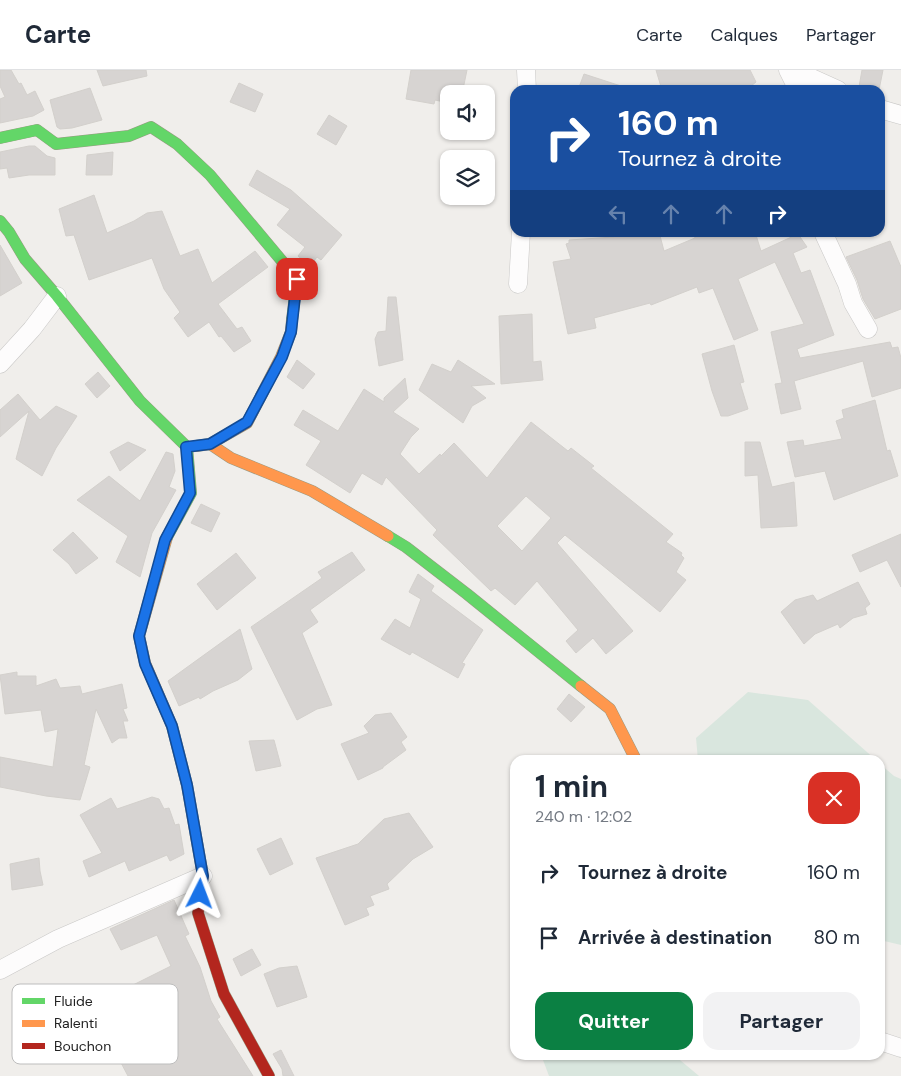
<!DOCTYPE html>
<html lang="fr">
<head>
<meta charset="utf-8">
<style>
  body { margin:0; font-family:"DM Sans",sans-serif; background:#f2f2f3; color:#1f2937; height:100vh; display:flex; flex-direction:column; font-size:19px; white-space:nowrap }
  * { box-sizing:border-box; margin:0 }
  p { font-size:16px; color:#747a83 }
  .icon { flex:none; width:28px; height:28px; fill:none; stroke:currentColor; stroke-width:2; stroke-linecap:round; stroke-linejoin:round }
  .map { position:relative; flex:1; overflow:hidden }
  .drawer { position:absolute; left:510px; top:685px; width:375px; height:305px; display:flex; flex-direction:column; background:#fff; border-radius:15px; box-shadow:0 1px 4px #0004 }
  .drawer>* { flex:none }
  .banner { position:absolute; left:510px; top:15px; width:375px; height:152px; border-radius:15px; box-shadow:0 1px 4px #0004; background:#1a4fa0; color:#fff; overflow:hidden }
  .controls { position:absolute; left:440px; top:15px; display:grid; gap:10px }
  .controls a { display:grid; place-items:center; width:55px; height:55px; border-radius:10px; background:#fff; box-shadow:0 1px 4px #0004; font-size:25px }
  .pin { position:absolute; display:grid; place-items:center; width:42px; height:42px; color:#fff; margin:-21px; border-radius:10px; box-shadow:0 2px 8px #0006 }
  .me { position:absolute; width:55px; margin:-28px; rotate:3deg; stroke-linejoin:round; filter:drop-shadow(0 0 4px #0008) }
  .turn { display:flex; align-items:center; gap:18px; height:105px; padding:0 25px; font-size:22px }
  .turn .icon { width:65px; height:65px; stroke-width:2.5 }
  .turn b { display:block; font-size:35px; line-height:42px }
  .lanes { display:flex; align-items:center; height:48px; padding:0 25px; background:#0003; justify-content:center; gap:25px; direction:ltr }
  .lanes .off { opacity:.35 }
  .round { display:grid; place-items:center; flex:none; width:52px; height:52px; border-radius:15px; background:#f2f2f3 }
  .head { display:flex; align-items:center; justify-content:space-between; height:85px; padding:0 25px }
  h1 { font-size:30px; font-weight:700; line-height:38px }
  .action { display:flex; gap:10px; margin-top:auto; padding:10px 25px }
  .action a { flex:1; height:58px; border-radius:15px; background:#0b8043; color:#fff; font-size:20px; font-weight:700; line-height:58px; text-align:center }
  .action a+a { background:#f2f2f3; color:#1f2937 }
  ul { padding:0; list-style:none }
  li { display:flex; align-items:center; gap:15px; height:65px; padding:0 25px }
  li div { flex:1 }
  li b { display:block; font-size:19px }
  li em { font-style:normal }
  header { display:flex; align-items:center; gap:30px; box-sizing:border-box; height:70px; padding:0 25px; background:#fff; border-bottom:1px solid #e0e1e3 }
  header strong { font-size:24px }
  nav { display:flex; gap:28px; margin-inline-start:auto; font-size:18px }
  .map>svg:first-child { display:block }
  .wetland { fill:#d9e6de }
  .building { fill:#d7d4d2; stroke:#d3d0cc; fill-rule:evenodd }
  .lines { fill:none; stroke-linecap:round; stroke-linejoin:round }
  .street-casing { stroke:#c9c8c7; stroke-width:19 }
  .fast-casing { stroke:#999a82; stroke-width:12 }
  .slow-casing { stroke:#999a82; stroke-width:12 }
  .jam-casing { stroke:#999a82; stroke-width:12 }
  .street { stroke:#fdfcfc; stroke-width:18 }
  .fast { stroke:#63d668; stroke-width:11 }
  .slow { stroke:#ff974d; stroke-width:11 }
  .jam { stroke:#b3261e; stroke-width:11 }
  .route-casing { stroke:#114b97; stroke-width:12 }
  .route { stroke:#1a73e8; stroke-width:9 }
  .key { fill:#fff; stroke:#bdbdbd; stroke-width:1 }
  .key-label { font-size:14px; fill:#222 }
</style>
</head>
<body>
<header>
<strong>Carte</strong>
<nav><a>Carte</a><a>Calques</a><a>Partager</a></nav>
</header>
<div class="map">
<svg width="901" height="1006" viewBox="0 0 901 1006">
  <rect width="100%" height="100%" fill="#f0eeeb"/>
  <g class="wetland">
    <path d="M748,622L808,630L876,690H698L696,668Z"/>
    <path d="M880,694L894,706L901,709V875L880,870Z"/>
    <path d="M553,985H674L699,1006H549L543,990Z"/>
  </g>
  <g class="building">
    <path d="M0,0H11L19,14L21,13L27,25L35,21L44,40L33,46L0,53V29L5,27L0,16Z"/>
    <path d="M97,0H146L147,6L103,16Z"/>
    <path d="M411,0H467L462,24H449V33L435,30L434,34L406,29Z"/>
    <path d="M656,0H750L756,12L746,20H662Z"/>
    <path d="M862,0H883L879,20L859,17Z"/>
    <path d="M584,4L624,17V20H578Z"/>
    <path d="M239,13L263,24L255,42L230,32Z"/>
    <path d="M90,18L102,50L72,58L60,59L57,57L50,30Z"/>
    <path d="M329,45L347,56L336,75L317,64Z"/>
    <path d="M29,76H35L47,86L55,88V105H29L9,108L7,98L0,99V82Z"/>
    <path d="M113,82L112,105H86L87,85Z"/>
    <path d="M257,100L291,120L342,165L321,190L317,187L310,196L298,186L305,177L277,155L290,139L249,115Z"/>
    <path d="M94,125L107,163L134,151L147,143L162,141L180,186L198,179L212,213L255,181L268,197L218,234L237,259L242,257L251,271L234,282L221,266L219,267L209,252L188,267L174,248L180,242L164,219L152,188L89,210L74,165L66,166L59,139Z"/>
    <path d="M613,162H659L664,181L695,168L694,162H755L761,181L798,164L807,177L793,183L801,203L810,200L834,265L797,279L800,288L890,272L892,278L898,277L901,288V318L872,327L863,291L794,311L801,339L781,344L775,314L782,313L771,262L804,254L775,192L738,209L758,260L734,270L713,218L699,223L697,217L651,235L650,233L594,248L596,258L568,264L553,192L571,189L566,174L569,173V170L614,167Z"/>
    <path d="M890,171L901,197V239L875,249L863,229L857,210L846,187Z"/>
    <path d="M0,175L22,213L0,226Z"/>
    <path d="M388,227H396L403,290L379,296L375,269L378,262L386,261Z"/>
    <path d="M532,244L533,292L541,291L543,310L501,314L499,246Z"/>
    <path d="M734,275L744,312L740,313L748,339L728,346H721L712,321L702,284Z"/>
    <path d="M297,290L315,304L303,319L287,307Z"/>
    <path d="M458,290L495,314L471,316L486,328L472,336L463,353L419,320L432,294L451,302Z"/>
    <path d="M98,302L110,316L97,328L85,314Z"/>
    <path d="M405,308L408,328L393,342L419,359L411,367L400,384L419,404L440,384L441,386L454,373L487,408L531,352L568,381L571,378L594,396L591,398L673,464L666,472L682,483L681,485L684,488L676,502L686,510L660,542L565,465L557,473L633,561L606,584L593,568L576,583L566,571L578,560L537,511L515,535L495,518L491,521L433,465L437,460L386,407L382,415L362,403L350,423L306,395L321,371L294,355L303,340L338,361L364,319L384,332V328ZM526,426L551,448L522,481L497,456Z"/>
    <path d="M18,324L40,350L56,336L77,346L56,378L42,406L16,389L29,341L0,367V340Z"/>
    <path d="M875,330L887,381L890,380L898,406L834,430L825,401L795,407L787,372L803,370L804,376L842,369L836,351L844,348L842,340Z"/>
    <path d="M128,372L146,380L120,401L110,382Z"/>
    <path d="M745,372H760L772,417L794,412L797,456L761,458L758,405L745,406Z"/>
    <path d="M166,382L173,384L175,401L169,417L176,420L152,463L140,507L116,492L128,466L77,430L109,406L140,431Z"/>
    <path d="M201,434L220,443L211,462L191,453Z"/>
    <path d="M73,462L98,488L76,504L69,494L53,480Z"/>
    <path d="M901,464V517L887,490L860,502L852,485Z"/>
    <path d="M352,482L365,500L310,540L318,552L302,563L332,635L317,639L297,650L251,557L322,508L318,502Z"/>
    <path d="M236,483L256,508L217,540L197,514Z"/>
    <path d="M418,504L434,516L431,521L483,560L462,593L465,594L458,608L412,582L410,585L381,569L395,549L410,558L421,529L409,522Z"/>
    <path d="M858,512L870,534L865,538L867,544L853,548L840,558L838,554L815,564L804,574L781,542L795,530L813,525L817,531Z"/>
    <path d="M240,559L252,599L238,610L213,621L200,629L199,627L179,636L168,611Z"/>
    <path d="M17,602V606H36V616L56,609L60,618L80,616L82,624L122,614L127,638L123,639L128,651H123L127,668H119L112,673L96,639L84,695L90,697L80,730L46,726L0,717V687L53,697L58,659L45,662L41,640L5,644L0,605Z"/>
    <path d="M569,624L585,637L571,652L557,639Z"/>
    <path d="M391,643L407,667L401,672L406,680L383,697V698L358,710L341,674L369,663L364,656L375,645Z"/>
    <path d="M274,670L281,696L256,701L249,671Z"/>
    <path d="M152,727L159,729L164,739L169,738L175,755L179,754L184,784L170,791L167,785L129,801L125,791L89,807L83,791L102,783L80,745L111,728L117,739Z"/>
    <path d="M409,743L433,777L413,789L387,814L389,819L370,826L374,835L366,838L369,845L345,855L316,788L358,774L384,749Z"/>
    <path d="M281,768L293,794L270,805L257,779Z"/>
    <path d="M39,788L40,801L43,815L12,820L10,794Z"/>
    <path d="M174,830L189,864L185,866L200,897L211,931L220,947L217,949L253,1006H128L119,989L110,993L96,961L142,940L131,916L171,896L157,865L121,880L110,859Z"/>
    <path d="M252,879L261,895L241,906L233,889Z"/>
    <path d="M297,896L307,927L277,937L264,904L279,898Z"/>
    <path d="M281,980L294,1006H283L282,999L273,984Z"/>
  </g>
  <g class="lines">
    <defs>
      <g id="street">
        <path d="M526,0L527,20"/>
        <path d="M788,0L798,20"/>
        <path d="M794,0L838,20"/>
        <path d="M880,39L901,45"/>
        <path d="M823,162L847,214L853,233L868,259"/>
        <path d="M518,214L521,162"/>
        <path d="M0,294L32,259L57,226"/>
        <path d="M0,900L58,869L203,806"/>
        <path d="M880,971L901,978"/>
      </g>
      <g id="fast">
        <path d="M0,68L37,60L56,74L129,66L151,57L177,74L210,105L297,209L292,250"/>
        <path d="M0,151L9,162L25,189L57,226L140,331L187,377L191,423L167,467"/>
        <path d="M388,466L406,477L467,524L581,616"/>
      </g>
      <g id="slow">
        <path d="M210,374L247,353L281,287L291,262L292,250"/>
        <path d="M196,376L210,374L231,388L312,421L388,466"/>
        <path d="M167,467L139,566L145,593L172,656L187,715L203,806L200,827"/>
        <path d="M581,616L610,639L636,690"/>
      </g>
      <path id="jam" d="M200,827L198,843L224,924L269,1006"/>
    </defs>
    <use href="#street" class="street-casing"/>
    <use href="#fast" class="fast-casing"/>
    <use href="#slow" class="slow-casing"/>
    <use href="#jam" class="jam-casing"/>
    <use href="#street" class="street"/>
    <use href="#fast" class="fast"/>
    <use href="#slow" class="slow"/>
    <use href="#jam" class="jam"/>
  </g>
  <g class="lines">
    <defs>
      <path id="route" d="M200,824L203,806L187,715L172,656L145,594L139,566L165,470L190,423L186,377L210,374L247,352L282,287L291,262L297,209"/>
    </defs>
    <use href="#route" class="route-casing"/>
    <use href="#route" class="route"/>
  </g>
  <rect x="12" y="914" width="166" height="80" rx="8" class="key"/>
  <rect x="22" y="928" width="23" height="6" fill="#63d668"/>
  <rect x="22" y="950" width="23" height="7" fill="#ff974d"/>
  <rect x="22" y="973" width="23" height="6" fill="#b3261e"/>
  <g class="key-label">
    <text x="54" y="936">Fluide</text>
    <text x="54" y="958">Ralenti</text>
    <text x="54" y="981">Bouchon</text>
  </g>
</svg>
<div class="controls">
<a><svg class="icon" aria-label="sound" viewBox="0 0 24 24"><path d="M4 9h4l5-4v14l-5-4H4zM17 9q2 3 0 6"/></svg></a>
<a><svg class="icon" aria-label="layers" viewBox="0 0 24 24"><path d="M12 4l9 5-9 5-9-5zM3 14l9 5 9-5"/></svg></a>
</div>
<div class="pin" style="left:297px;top:209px;background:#d93025"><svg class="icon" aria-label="arrive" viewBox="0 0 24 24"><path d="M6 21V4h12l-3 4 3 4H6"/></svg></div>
<svg class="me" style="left:200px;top:824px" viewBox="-20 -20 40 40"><path d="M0-17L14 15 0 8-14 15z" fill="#1a73e8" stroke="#fff" stroke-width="4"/></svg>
<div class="banner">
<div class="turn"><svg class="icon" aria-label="right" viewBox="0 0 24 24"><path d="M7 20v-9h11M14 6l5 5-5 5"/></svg><div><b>160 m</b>Tournez à droite</div></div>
<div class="lanes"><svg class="icon off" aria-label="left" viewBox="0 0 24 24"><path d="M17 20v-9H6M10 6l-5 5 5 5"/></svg><svg class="icon off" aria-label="ahead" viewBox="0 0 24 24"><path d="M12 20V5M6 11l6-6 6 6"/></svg><svg class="icon off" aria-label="ahead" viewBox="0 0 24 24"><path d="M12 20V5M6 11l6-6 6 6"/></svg><svg class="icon" aria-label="right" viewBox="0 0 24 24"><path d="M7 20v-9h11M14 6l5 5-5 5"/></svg></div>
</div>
<section class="drawer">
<div class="head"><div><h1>1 min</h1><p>240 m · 12:02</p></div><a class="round" style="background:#d93025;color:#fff"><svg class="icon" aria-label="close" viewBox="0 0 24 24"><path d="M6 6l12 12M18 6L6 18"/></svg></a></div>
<ul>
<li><svg class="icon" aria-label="right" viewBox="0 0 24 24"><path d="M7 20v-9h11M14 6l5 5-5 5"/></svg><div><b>Tournez à droite</b></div><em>160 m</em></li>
<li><svg class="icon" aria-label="arrive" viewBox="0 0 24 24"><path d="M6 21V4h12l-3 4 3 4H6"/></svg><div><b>Arrivée à destination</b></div><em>80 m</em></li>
</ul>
<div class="action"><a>Quitter</a><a>Partager</a></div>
</section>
</div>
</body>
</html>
